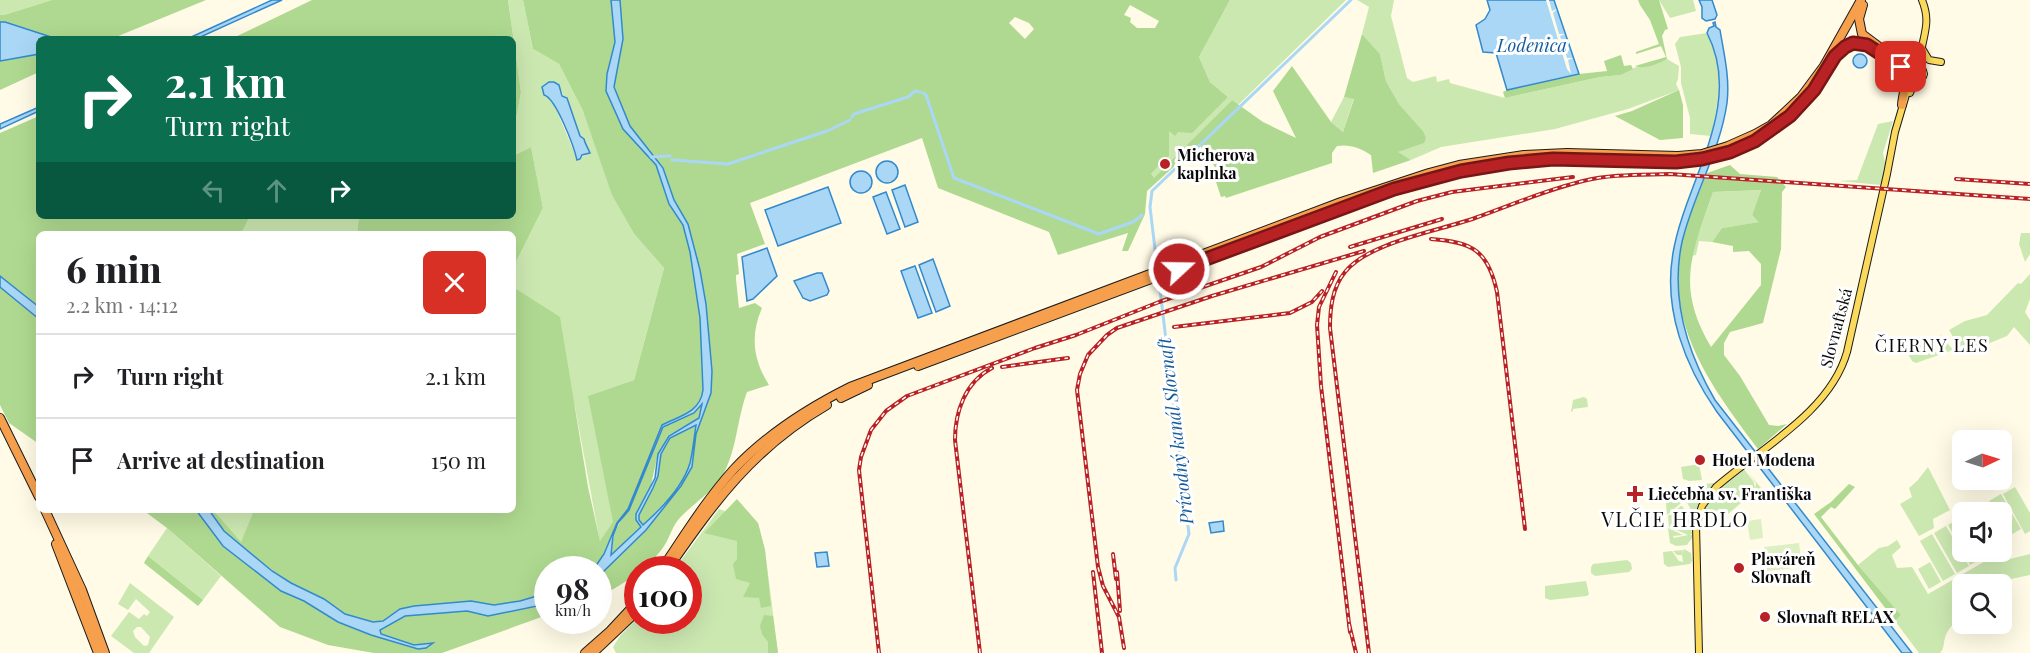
<!DOCTYPE html>
<html lang="en">
<head>
<meta charset="utf-8">
<style>
  body { margin:0; font-family:"Playfair Display",serif; background:#f2f2f2; color:#202124; height:100vh; display:flex; flex-direction:column; font-size:22px; white-space:nowrap }
  * { box-sizing:border-box; margin:0 }
  p { font-size:20px; color:#757577 }
  .icon { flex:none; width:33px; height:33px; fill:none; stroke:currentColor; stroke-width:2; stroke-linecap:round; stroke-linejoin:round }
  .map { position:relative; flex:1; overflow:hidden }
  .panel { position:absolute; left:36px; top:231px; width:480px; height:282px; display:flex; flex-direction:column; background:#fff; border-radius:9px; box-shadow:0 6px 24px #0002 }
  .panel>* { flex:none }
  .hud { position:absolute; left:36px; top:36px; width:480px; height:183px; border-radius:9px; box-shadow:0 6px 24px #0002; background:#0b6e4f; color:#fff; overflow:hidden }
  .needle { width:39px; rotate:86deg }
  .fabs { position:absolute; left:1952px; top:430px; display:grid; gap:12px }
  .fabs a { display:grid; place-items:center; width:60px; height:60px; border-radius:9px; background:#fff; box-shadow:0 6px 24px #0002; font-size:30px }
  .speed { position:absolute; left:534px; top:556px; display:flex; gap:12px; font-size:30px; font-weight:700; text-align:center }
  .speed>* { display:grid; place-content:center; width:78px; height:78px; border-radius:50%; background:#fff; box-shadow:0 6px 24px #0002; line-height:1 }
  .speed small { font-size:15px; font-weight:400 }
  .speed .limit { border:9px solid #d22; background:#fff; color:#111 }
  .pin { position:absolute; display:grid; place-items:center; width:51px; height:51px; color:#fff; margin:-26px; border-radius:12px; box-shadow:0 3px 9px #0006 }
  .me { position:absolute; width:66px; margin:-33px; rotate:69deg; stroke-linejoin:round; filter:drop-shadow(0 0 4px #0008) }
  .turn { display:flex; align-items:center; gap:21px; height:126px; padding:0 30px; font-size:27px }
  .turn .icon { width:78px; height:78px; stroke-width:2.5 }
  .turn b { display:block; font-size:42px; line-height:51px }
  .lanes { display:flex; align-items:center; height:57px; padding:0 30px; background:#0003; justify-content:center; gap:30px; direction:ltr }
  .lanes .off { opacity:.35 }
  .round { display:grid; place-items:center; flex:none; width:63px; height:63px; border-radius:9px; background:#f2f2f2 }
  .overview { display:flex; align-items:center; justify-content:space-between; height:102px; padding:0 30px }
  h1 { font-size:36px; font-weight:800; line-height:45px }
  ul { padding:0; list-style:none }
  li { display:flex; align-items:center; gap:18px; height:84px; padding:0 30px; border-top:2px solid #e0e0e0 }
  li div { flex:1 }
  li b { display:block; font-size:22px }
  li em { font-style:normal }
  .map>svg:first-child { display:block }
  .green { fill:#cce8b1; fill-rule:evenodd }
  .forest { fill:#afd990; fill-rule:evenodd }
  .pitch { fill:#deefc3 }
  .water { fill:#abd7f6; stroke:#328acd; stroke-width:1.5; fill-rule:evenodd }
  .pier { fill:#fffbe6 }
  .lines { fill:none; stroke-linecap:round; stroke-linejoin:round }
  .canal { stroke:#abd7f6; stroke-width:3 }
  .major-casing { stroke:#1b1b1b; stroke-width:8 }
  .highway-casing { stroke:#1b1b1b; stroke-width:10 }
  .major { stroke:#fad95b; stroke-width:6 }
  .highway { stroke:#f6a04e; stroke-width:8 }
  .rail-casing { stroke:#b92224; stroke-width:4 }
  .rail { stroke:#fff; stroke-width:1.5; stroke-dasharray:4.5; stroke-linecap:butt }
  .route-casing { stroke:#781617; stroke-width:15 }
  .route { stroke:#b92224; stroke-width:10 }
  .poi-dot { fill:#b92224; stroke:#fff; stroke-width:2 }
  .labels { text-anchor:middle; stroke-width:6; stroke-linejoin:round; paint-order:stroke }
  .poi-label { font-size:16px; font-weight:bold; fill:#0a0a0a; stroke:#fff; text-anchor:start }
  .street-label { font-size:16px; fill:#0a0a0a; stroke:#fff }
  .water-label { font-size:18px; font-style:italic; fill:#145b9a; stroke:#fff }
  .neighbourhood-label { font-size:18px; letter-spacing:1.5px; fill:#0a0a0a; stroke:#fff }
  .quarter-label { font-size:20px; letter-spacing:1.5px; fill:#0a0a0a; stroke:#fff }
</style>
</head>
<body>
<div class="map">
<svg width="2030" height="653" viewBox="0 0 2030 653">
  <rect width="100%" height="100%" fill="#fffbe6"/>
  <g class="green">
    <path d="M0,0H52L4,15H0Z"/>
    <path d="M508,0H523L533,49L559,64L583,111L635,235L664,268L634,380L589,396L614,522L600,542L575,407L534,302L513,287V268L543,208L531,147L513,156V135L521,92ZM559,85L580,136L590,153L577,159L552,99L548,96Z"/>
    <path d="M1230,0H1346L1238,105L1232,100L1154,179L1150,175L1169,156V131L1178,132L1228,97L1210,82L1199,57Z"/>
    <path d="M1357,0H1394L1391,16L1407,78L1413,82L1436,76L1437,82L1449,79L1450,83L1505,98L1600,77L1621,75L1636,67L1649,66L1667,59L1679,66L1678,79L1676,84L1679,90L1628,109L1555,129L1441,147L1411,160L1397,152L1423,143V131L1399,104L1386,81L1380,54L1362,34L1369,7Z"/>
    <path d="M1659,0H1693L1696,11L1670,18Z"/>
    <path d="M1707,33C1725,68 1719,100 1711,136L1690,134V118L1681,83V67L1675,44L1680,37Z"/>
    <path d="M1344,97L1354,98L1343,132L1331,122Z"/>
    <path d="M1893,121L1883,153L1886,167L1881,185L1838,181L1857,180L1878,124Z"/>
    <path d="M1761,190L1752,215L1760,222L1722,228L1712,242L1699,241L1696,255L1691,256L1713,192Z"/>
    <path d="M250,216H359L357,234H241Z"/>
    <path d="M2021,233H2030V254L2025,262L2019,244Z"/>
    <path d="M2030,274V299L2025,312L2030,320V345L2014,327L2007,336L1963,354L1949,330L1965,321L1987,315L2018,283L2021,284Z"/>
    <path d="M1940,334L1953,350L1916,363L1912,361L1906,350L1907,348L1926,341L1932,352C1938,352 1941,351 1944,346Z"/>
    <path d="M1584,397L1587,399L1588,407L1573,409V411L1571,412L1573,400Z"/>
    <path d="M1699,464L1702,480L1689,481L1683,479L1681,467Z"/>
    <path d="M1928,467L1950,510L1933,519L1934,528L1919,536L1900,504L1912,497L1909,488L1917,481Z"/>
    <path d="M1743,468L1754,482L1755,489L1756,483L1747,471L1761,488L1756,494L1755,491L1728,514L1711,512L1703,517L1700,516L1713,493Z"/>
    <path d="M1714,483L1716,485L1705,496L1696,513H1693L1686,501L1705,484Z"/>
    <path d="M2015,487L2030,513V531L2025,534L2003,494Z"/>
    <path d="M2001,494L2021,529L2009,536L2001,523V513H1996L1989,501Z"/>
    <path d="M1671,498L1677,499L1681,503L1667,515L1666,503Z"/>
    <path d="M1681,506H1682L1690,517L1675,511L1682,516L1678,528L1683,516L1690,519L1692,534L1689,535H1692V538L1687,545L1676,546L1670,543L1668,528L1683,535L1673,536L1674,538L1688,535L1669,527L1668,516Z"/>
    <path d="M719,509L758,523L765,550L778,653H616L613,647L620,636L637,619L638,621H688V570H674Z"/>
    <path d="M213,510H254L241,543Z"/>
    <path d="M1960,518L1962,522V550L1948,525Z"/>
    <path d="M1946,526L1969,566L1957,573L1934,533Z"/>
    <path d="M167,528L221,576L203,600L148,556Z"/>
    <path d="M1932,534L1955,574L1943,581L1920,541Z"/>
    <path d="M1897,540L1901,547L1892,555L1897,568L1912,567L1928,594L2003,551L2006,560L2030,554V575L2011,579L2009,581L2007,596L2001,600V585H1962V617C1955,622 1947,629 1945,638C1943,644 1945,647 1940,653H1919L1895,621L1901,615L1858,565L1879,548L1888,546Z"/>
    <path d="M1684,549L1691,553L1692,561L1690,564L1668,567L1664,564L1663,552L1672,551L1679,561L1683,562L1682,555H1677L1673,551L1683,550L1682,555Z"/>
    <path d="M1963,552H1979L1983,558L1970,565Z"/>
    <path d="M1627,560L1631,563L1632,569L1629,572L1595,576L1591,573V567L1593,564Z"/>
    <path d="M1930,562L1941,582L1929,589L1918,569Z"/>
    <path d="M1586,581L1589,594L1587,596L1550,600L1545,598V586Z"/>
    <path d="M130,583L174,617L149,653H134L111,636L129,612L139,619L144,614L147,616L150,612L136,599L128,610L118,604ZM137,627H141L150,637L148,645L144,646L135,637L133,631Z"/>
  </g>
  <g class="forest">
    <path d="M52,0H206L111,39H50V37L0,22V15H4Z"/>
    <path d="M312,0H508L521,92L513,135V39H231Z"/>
    <path d="M523,0H611L615,42L609,64L606,91L623,129L656,165L669,204L683,225L690,252L700,318L703,396L693,411L662,425L634,495L664,426L693,413L703,403L699,418L669,435L658,454L651,485L636,514L641,527L611,555C612,538 616,526 627,512C610,530 609,552 593,570H548L547,593L520,601L494,605L471,601L414,606L400,609L391,618L382,621L373,622L345,614L324,599L291,583L272,571L224,531L209,510H213L241,542L254,510H513V287L560,317L588,487L600,541L613,522L588,396L634,380L664,268L635,235L612,195L583,111L559,64L533,49Z"/>
    <path d="M620,0H1230L1199,57L1210,82L1228,97L1192,133L1178,132L1175,136L1169,131V156L1151,174L1154,178L1232,100L1263,122L1296,138L1273,91L1292,66L1331,122L1343,132L1354,99L1344,97L1362,34L1380,54L1386,81L1399,104L1423,131L1426,138L1424,143L1398,152L1411,160L1373,173L1371,155C1360,148 1350,144 1337,146L1332,153V163L1226,198L1225,196L1221,197L1213,173L1217,170L1199,144L1147,191L1145,214L1128,251H1122L1128,233L1058,255L1049,232L938,188L922,138L750,203L765,244L737,254L739,274L736,275V279L739,308L755,303L762,308C750,335 753,360 769,385L747,392C737,419 737,449 723,475C715,490 690,506 678,520C671,529 669,540 662,549C648,568 621,586 599,597V579L604,571L646,530L681,486L692,467L696,434L711,393L712,371L706,304L700,270L688,224L674,200L663,168L630,126L614,87L623,39ZM1130,5L1159,21L1155,28H1137L1130,22L1131,18L1124,15ZM1015,17L1029,23L1034,29L1025,39L1009,23Z"/>
    <path d="M1638,0H1659L1668,29L1665,30L1662,36L1667,59C1658,64 1644,70 1635,66L1666,57L1661,46L1636,54V52L1659,44L1650,20L1640,5Z"/>
    <path d="M39,54V72L0,90V61Z"/>
    <path d="M1621,55L1624,66L1631,65L1633,69L1621,75L1600,77L1505,98L1503,92L1507,90L1579,74L1607,71L1604,61Z"/>
    <path d="M1679,90L1683,105V138L1660,140L1615,116L1632,111Z"/>
    <path d="M39,116V216H250L241,234H39V307L0,276V133Z"/>
    <path d="M531,147L543,208L513,268V234H357L359,216H513V156Z"/>
    <path d="M1730,165L1740,174L1777,177L1786,187L1782,192L1781,249L1763,323L1730,332L1724,343V355L1740,376L1769,425L1778,426L1787,424L1758,449C1712,388 1663,323 1682,242C1688,219 1698,195 1707,173ZM1761,190L1752,215L1759,222L1722,228L1712,242L1733,246V252L1749,251L1761,264V285L1711,347C1675,286 1692,254 1713,192Z"/>
    <path d="M0,287L39,319V444L9,423L0,405Z"/>
    <path d="M696,424C694,438 693,453 689,466C680,489 660,508 643,525L639,521V515L653,488L658,476L661,454L670,438Z"/>
    <path d="M1849,484L1855,487L1835,509L1831,507L1821,517L1858,565L1901,615L1895,621L1814,514L1831,502Z"/>
    <path d="M737,499L758,523L765,550L771,606L761,608L759,598L743,597L750,583L736,579L733,564L737,559V541L704,533Z"/>
    <path d="M143,510H196L223,546L281,591L304,601L338,622L371,635L418,649L426,648L432,644L414,645L381,634L380,630L405,616L467,611L488,616L547,604V615L442,653H374L328,645L280,627L167,528Z"/>
    <path d="M148,556L203,600L198,606L144,563Z"/>
    <path d="M764,615L773,616L778,653H768V642L762,634L760,626Z"/>
  </g>
  <g class="pitch">
    <path d="M1761,519L1763,538L1750,540L1747,521Z"/>
    <path d="M1799,543L1802,567L1767,571L1764,547Z"/>
  </g>
  <g class="water">
    <path d="M272,0H282L196,39H187Z"/>
    <path d="M611,0H620L623,39L614,87L630,126L663,168L674,200L688,224L700,270L706,304L712,371L711,393L696,434L692,467L681,486L646,530L604,571L599,579L598,570H593L604,554L617,523L628,509L662,425C679,416 700,413 703,390L700,318L690,252L683,225L669,204L656,165L623,129L606,91L607,74L615,42ZM702,404L699,418L669,436L658,454L655,478L636,514V520L641,527L611,555L613,536L618,523L629,510L663,427L694,413ZM696,425C694,438 693,451 690,463C683,487 661,509 643,525L639,520V515L653,488L658,476L661,454L670,438Z"/>
    <path d="M1487,0H1554L1579,74L1507,90L1496,53L1483,52L1476,25L1485,19L1490,10Z"/>
    <path d="M1699,0H1712L1717,15L1715,19L1706,21L1702,18V7Z"/>
    <path d="M0,22H5L51,37L50,39H39V54L0,61Z"/>
    <path d="M1715,22L1716,27L1720,30C1724,54 1730,78 1727,103C1720,152 1693,195 1682,242C1670,298 1687,352 1715,400L1912,653H1902L1717,412C1685,366 1663,310 1673,253C1685,181 1745,106 1707,33L1709,28L1714,26L1713,23Z"/>
    <circle cx="1860" cy="61" r="7"/>
    <path d="M549,82H554L559,85L562,96L567,98L580,136L584,139C585,144 588,148 590,153L582,155L580,159L577,160C574,147 556,98 544,95L542,87Z"/>
    <path d="M39,107V111L0,129V124Z"/>
    <circle cx="887" cy="172" r="11"/>
    <circle cx="861" cy="182" r="11"/>
    <path d="M905,185L918,222L905,227L892,190Z"/>
    <path d="M828,187L841,223L778,246L765,210Z"/>
    <path d="M886,192L900,229L887,234L873,197Z"/>
    <path d="M767,248L777,276L753,299L747,301L742,257Z"/>
    <path d="M933,259L950,306L936,312L919,265Z"/>
    <path d="M915,266L932,313L918,318L901,271Z"/>
    <path d="M817,273H822L829,291L827,295L810,301L803,298L794,281Z"/>
    <path d="M0,276L39,307V319L0,287Z"/>
    <path d="M196,510H209L224,531L272,571L291,583L324,599L345,614L373,622L383,621L400,609L414,606L471,601L494,605L520,601L547,593V604L488,616L467,611L405,616L380,630L381,634L414,645L433,643L426,648L418,649L371,635L338,622L304,601L281,591L223,546Z"/>
    <path d="M1223,521L1224,531L1211,533L1209,523Z"/>
    <path d="M827,552L829,566L817,567L815,553Z"/>
  </g>
  <path class="pier" d="M1546,0H1549L1552,11L1557,9L1553,13L1559,34H1565L1560,36L1567,58H1573L1568,60L1571,74L1567,69Z"/>
  <g class="lines">
    <g class="canal">
      <path d="M923,93L926,95L954,178L1099,234L1133,222L1142,215"/>
      <path d="M852,117L854,114L908,97L915,91L920,92"/>
      <path d="M651,157L670,156"/>
      <path d="M672,160L728,164L827,131L850,120"/>
      <path d="M1157,266L1150,207L1152,191L1351,0"/>
      <path d="M1159,281L1189,534L1175,568L1176,580"/>
    </g>
    <defs>
      <g id="major">
        <path d="M1923,50L1929,60L1941,62"/>
        <path d="M1909,82L1906,77V70L1916,60L1918,53"/>
        <path d="M1910,93C1913,84 1922,83 1924,74C1923,69 1920,65 1920,60C1922,36 1932,24 1922,0"/>
        <path d="M1699,653L1696,525L1702,506L1716,487C1761,448 1830,412 1847,352L1887,174L1895,132L1908,88L1907,81"/>
      </g>
      <g id="highway">
        <path d="M1863,5L1859,19L1862,34L1901,63L1910,65"/>
        <path d="M1835,55C1848,45 1857,38 1873,48"/>
        <path d="M1889,59C1897,68 1903,79 1904,90C1904,95 1902,100 1902,105"/>
        <path d="M1901,60L1912,58L1919,47"/>
        <path d="M1391,190C1441,173 1493,163 1546,159C1637,153 1734,186 1802,103"/>
        <path d="M918,366L1371,197"/>
        <path d="M841,398L868,385"/>
        <path d="M0,418L39,497"/>
        <path d="M45,510L82,590L105,653"/>
        <path d="M56,544L98,653"/>
        <path d="M661,570C684,536 706,500 734,469C766,435 808,408 850,387L1341,202L1429,173L1459,165L1524,155L1567,153L1678,156L1702,154L1728,146L1755,134L1771,125L1801,97L1824,66L1861,0"/>
        <path d="M667,570C715,501 753,448 827,405"/>
        <path d="M585,653L610,631L638,601"/>
        <path d="M593,653L631,617"/>
      </g>
    </defs>
    <use href="#major" class="major-casing"/>
    <use href="#highway" class="highway-casing"/>
    <use href="#major" class="major"/>
    <use href="#highway" class="highway"/>
    <defs>
      <g id="rail">
        <path d="M1956,179L2030,184"/>
        <path d="M1431,239C1472,242 1488,250 1497,292L1525,529"/>
        <path d="M1350,247L1442,219"/>
        <path d="M1336,272L1319,307L1317,325L1321,386L1350,632"/>
        <path d="M1174,327L1290,313L1312,302L1322,291"/>
        <path d="M1002,367L1068,358"/>
        <path d="M1113,554L1116,579"/>
        <path d="M1093,572L1102,653"/>
        <path d="M1117,572L1120,611"/>
        <path d="M1349,624L1356,653"/>
        <path d="M1124,648L1119,617L1103,586L1098,567L1077,390L1080,374L1088,355L1107,335L1117,328L1212,296L1364,251"/>
        <path d="M879,653L859,470L861,457L871,430L886,411L907,396L1035,348L1076,335L1159,302L1261,267L1320,237L1417,201L1452,192L1573,177"/>
        <path d="M980,653L955,440C955,412 965,382 992,368"/>
        <path d="M1369,653L1330,328C1330,309 1332,288 1345,272C1369,242 1439,231 1475,218C1511,205 1546,190 1583,181C1611,174 1641,175 1670,174L2030,199"/>
      </g>
    </defs>
    <use href="#rail" class="rail-casing"/>
    <use href="#rail" class="rail"/>
  </g>
  <g class="lines">
    <defs>
      <path id="route" d="M1179,269L1394,189L1461,171L1509,163L1553,159L1676,162L1702,159L1730,152L1755,141L1790,116L1814,90L1835,56L1845,47L1853,43L1867,45L1901,67"/>
    </defs>
    <use href="#route" class="route-casing"/>
    <use href="#route" class="route"/>
  </g>
  <g class="poi-dot">
    <circle cx="1165" cy="164" r="6"/>
    <circle cx="1700" cy="460" r="6"/>
    <path d="M1632 485h6v6h6v6h-6v6h-6v-6h-6v-6h6z"/>
    <circle cx="1739" cy="568" r="6"/>
    <circle cx="1765" cy="617" r="6"/>
  </g>
  <g class="labels">
    <g class="poi-label">
      <text x="1177" y="161">Micherova<tspan x="1177" dy="18">kaplnka</tspan></text>
      <text x="1712" y="466">Hotel Modena</text>
      <text x="1648" y="500">Liečebňa sv. Františka</text>
      <text x="1751" y="565">Plaváreň<tspan x="1751" dy="18">Slovnaft</tspan></text>
      <text x="1777" y="623">Slovnaft RELAX</text>
    </g>
    <g class="street-label">
      <text transform="translate(1836 328) rotate(-75)" y="6">Slovnaftská</text>
    </g>
    <g class="water-label">
      <text x="1532" y="52">Lodenica</text>
      <text transform="translate(1176 431) rotate(-97)" y="6">Prívodný kanál Slovnaft</text>
    </g>
    <g class="neighbourhood-label">
      <text x="1932" y="352">ČIERNY LES</text>
    </g>
    <g class="quarter-label">
      <text x="1675" y="527">VLČIE HRDLO</text>
    </g>
  </g>
</svg>
<div class="fabs">
<a><svg class="needle" viewBox="-14 -14 28 28"><path d="M0-13l5 13h-10z" fill="#e53935"/><path d="M0 13l5-13h-10z" fill="#757577"/></svg></a>
<a><svg class="icon" aria-label="sound" viewBox="0 0 24 24"><path d="M4 9h4l5-4v14l-5-4H4zM17 9q2 3 0 6"/></svg></a>
<a><svg class="icon" aria-label="search" viewBox="0 0 24 24"><circle cx="10" cy="10" r="6"/><path d="M15 15l6 6"/></svg></a>
</div>
<div class="speed"><div>98<small>km/h</small></div><div class="limit">100</div></div>
<div class="pin" style="left:1901px;top:67px;background:#d93025"><svg class="icon" aria-label="arrive" viewBox="0 0 24 24"><path d="M6 21V4h12l-3 4 3 4H6"/></svg></div>
<svg class="me" style="left:1179px;top:269px" viewBox="-20 -20 40 40"><circle r="17" fill="#b92224" stroke="#fff" stroke-width="3"/><path d="M0-11L8 9 0 5-8 9z" fill="#fff"/></svg>
<div class="hud">
<div class="turn"><svg class="icon" aria-label="right" viewBox="0 0 24 24"><path d="M7 20v-9h11M14 6l5 5-5 5"/></svg><div><b>2.1 km</b>Turn right</div></div>
<div class="lanes"><svg class="icon off" aria-label="left" viewBox="0 0 24 24"><path d="M17 20v-9H6M10 6l-5 5 5 5"/></svg><svg class="icon off" aria-label="ahead" viewBox="0 0 24 24"><path d="M12 20V5M6 11l6-6 6 6"/></svg><svg class="icon" aria-label="right" viewBox="0 0 24 24"><path d="M7 20v-9h11M14 6l5 5-5 5"/></svg></div>
</div>
<section class="panel">
<div class="overview"><div><h1>6 min</h1><p>2.2 km · 14:12</p></div><a class="round" style="background:#d93025;color:#fff"><svg class="icon" aria-label="close" viewBox="0 0 24 24"><path d="M6 6l12 12M18 6L6 18"/></svg></a></div>
<ul>
<li><svg class="icon" aria-label="right" viewBox="0 0 24 24"><path d="M7 20v-9h11M14 6l5 5-5 5"/></svg><div><b>Turn right</b></div><em>2.1 km</em></li>
<li><svg class="icon" aria-label="arrive" viewBox="0 0 24 24"><path d="M6 21V4h12l-3 4 3 4H6"/></svg><div><b>Arrive at destination</b></div><em>150 m</em></li>
</ul>
</section>
</div>
</body>
</html>
